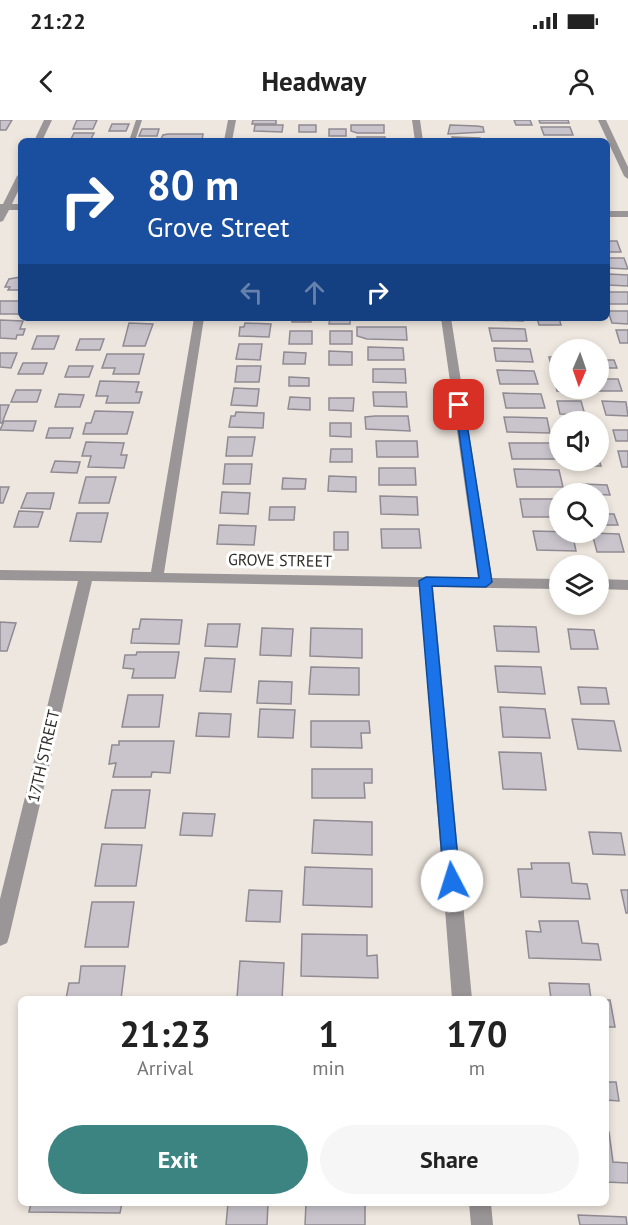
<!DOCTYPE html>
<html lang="en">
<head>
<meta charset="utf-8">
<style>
  body { margin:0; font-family:"PT Sans",sans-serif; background:#f6f6f6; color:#222; height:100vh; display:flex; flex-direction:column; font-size:22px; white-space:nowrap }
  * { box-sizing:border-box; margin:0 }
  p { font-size:20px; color:#767676 }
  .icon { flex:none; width:33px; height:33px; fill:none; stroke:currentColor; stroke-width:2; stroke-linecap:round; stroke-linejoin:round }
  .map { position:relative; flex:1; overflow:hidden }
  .drawer { position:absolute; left:18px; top:876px; width:591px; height:210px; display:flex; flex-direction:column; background:#fff; border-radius:9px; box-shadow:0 3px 9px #0003 }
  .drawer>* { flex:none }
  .guide { position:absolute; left:18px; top:18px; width:592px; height:183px; border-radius:9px; box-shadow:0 3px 9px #0003; background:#1a4fa0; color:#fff; overflow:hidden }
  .needle { width:39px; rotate:182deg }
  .buttons { position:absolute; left:549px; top:219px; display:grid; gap:12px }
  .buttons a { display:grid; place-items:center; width:60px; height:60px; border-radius:50%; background:#fff; box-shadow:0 3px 9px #0003; font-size:30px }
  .pin { position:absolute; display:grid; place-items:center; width:51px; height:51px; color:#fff; margin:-26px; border-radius:12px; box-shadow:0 3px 9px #0006 }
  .me { position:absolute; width:66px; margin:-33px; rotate:355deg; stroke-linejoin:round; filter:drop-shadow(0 0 4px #0008) }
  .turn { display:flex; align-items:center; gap:21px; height:126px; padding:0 30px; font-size:27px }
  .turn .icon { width:78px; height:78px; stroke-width:2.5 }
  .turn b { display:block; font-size:42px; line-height:51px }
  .lanes { display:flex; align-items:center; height:57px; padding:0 30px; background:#0003; justify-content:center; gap:30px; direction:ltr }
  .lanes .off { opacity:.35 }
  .eta { display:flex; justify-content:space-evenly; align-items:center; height:102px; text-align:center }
  .eta b { font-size:36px; font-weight:700; line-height:42px }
  .button { display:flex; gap:12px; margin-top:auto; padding:12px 30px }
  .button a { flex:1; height:69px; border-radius:36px; background:#3c8482; color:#fff; font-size:24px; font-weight:700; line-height:69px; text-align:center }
  .button a+a { background:#f6f6f6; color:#222 }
  .status { display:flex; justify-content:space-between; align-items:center; height:42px; padding:0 30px; background:#fff; direction:ltr }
  .status svg { height:16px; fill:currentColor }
  header { display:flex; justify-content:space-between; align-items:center; height:78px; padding:0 30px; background:#fff; font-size:27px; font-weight:700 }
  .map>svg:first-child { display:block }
  .building { fill:#c9c4cc; stroke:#908b93; stroke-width:1.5 }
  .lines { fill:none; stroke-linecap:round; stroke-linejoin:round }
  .lane { fill:#9a9596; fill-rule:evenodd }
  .street { fill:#9a9596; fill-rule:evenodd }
  .route { fill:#1a73e8; stroke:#114b97; stroke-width:1.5 }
  .labels { text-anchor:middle; stroke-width:6; stroke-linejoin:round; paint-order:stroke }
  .street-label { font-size:16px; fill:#2f2c29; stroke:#fff }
</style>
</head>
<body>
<div class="status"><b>21:22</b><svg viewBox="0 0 49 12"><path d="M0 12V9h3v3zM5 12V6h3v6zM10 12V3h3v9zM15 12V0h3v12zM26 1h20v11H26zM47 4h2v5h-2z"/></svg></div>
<header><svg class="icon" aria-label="back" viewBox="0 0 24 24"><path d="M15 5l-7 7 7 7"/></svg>Headway<svg class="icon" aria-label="person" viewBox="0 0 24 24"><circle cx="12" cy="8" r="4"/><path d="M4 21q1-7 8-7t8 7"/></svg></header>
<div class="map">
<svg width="628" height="1105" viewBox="0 0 628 1105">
  <rect width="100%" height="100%" fill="#eee7df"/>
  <g class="building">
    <path d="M0,0H12L6,10H0Z"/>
    <path d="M77,0H97L93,9H73Z"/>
    <path d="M253,0H276V4H252Z"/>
    <path d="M514,0H530L532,5H516Z"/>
    <path d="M539,0H568L569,3H540Z"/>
    <path d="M112,4H129L126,11H109Z"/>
    <path d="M255,5H283L282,12L254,11Z"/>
    <rect x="299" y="5" width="17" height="7"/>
    <path d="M351,5H384V13H357L351,11Z"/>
    <path d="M450,5L477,6L483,7L484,12L448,14Z"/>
    <path d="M541,7H570L573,15H544Z"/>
    <path d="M142,9H159L157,16H139Z"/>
    <rect x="329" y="9" width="17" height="7"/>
    <path d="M74,13H94L90,21H70Z"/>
    <path d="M168,14H203L202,20L161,19L163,15Z"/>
    <path d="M357,17H385V21H358Z"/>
    <path d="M452,17L480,18L481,21H453Z"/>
    <path d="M608,121H617L621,132H608Z"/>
    <path d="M608,138H624L628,149L608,148Z"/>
    <path d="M608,154L628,155V166L608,165Z"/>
    <path d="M21,157V170H8L10,167H5L9,159Z"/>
    <rect x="608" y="172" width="20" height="12"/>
    <rect x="0" y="181" width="21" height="13"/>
    <path d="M608,191H628V204L612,203Z"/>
    <rect x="292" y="198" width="19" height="4"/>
    <path d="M330,198H350V204H329Z"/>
    <path d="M488,198H522L523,201L488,200Z"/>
    <path d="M537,198H559L561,205H539Z"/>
    <path d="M0,200L23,201L20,209H25L23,215H17L16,219L0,218Z"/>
    <path d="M129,203L153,204L145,226H123Z"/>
    <path d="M245,203L271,204L269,217L239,216L240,207H244Z"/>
    <path d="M357,207H406L407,220L367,219L357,216Z"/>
    <path d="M489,208L525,209L527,221H492Z"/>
    <path d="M616,210H628V223H620Z"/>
    <path d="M290,211H312V224H289Z"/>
    <rect x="330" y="211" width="22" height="13"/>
    <path d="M37,216H59L54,229H32Z"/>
    <path d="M80,219H104L100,230H76Z"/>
    <path d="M239,224H262L260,240L236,239Z"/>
    <path d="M368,227L403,228L404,240H368Z"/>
    <path d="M494,228L530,229L533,242L496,241Z"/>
    <path d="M329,231L352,232V245H329Z"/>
    <path d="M284,232L306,233L305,244H283Z"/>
    <path d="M0,233H17L11,248L0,247Z"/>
    <path d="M107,234H144L139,254H113L115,248H102Z"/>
    <path d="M549,237H560V248H552Z"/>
    <path d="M598,240H614L617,248H598Z"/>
    <path d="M23,243H47L43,254H18Z"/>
    <path d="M69,246H93L89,257H65Z"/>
    <path d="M237,246H261L259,262H235Z"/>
    <path d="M373,249H405L406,263L373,262Z"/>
    <path d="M497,250L534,251L538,264H500Z"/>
    <path d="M289,257L309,258V266H289Z"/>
    <path d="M554,258H560V268H580L581,271H557Z"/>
    <path d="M598,259H618L622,271H599Z"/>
    <path d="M100,261L139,262L136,272H142L139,283H106L108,276H96Z"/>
    <path d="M234,268L259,269L257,286L231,285Z"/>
    <path d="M16,270H41L37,282H11Z"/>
    <path d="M373,272H406L407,287L374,286Z"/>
    <path d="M503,273L541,274L545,288H506Z"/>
    <path d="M59,274L84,275L80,287H55Z"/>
    <path d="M290,277L310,278V290L288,289Z"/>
    <path d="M329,278H354L353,291L329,290Z"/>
    <path d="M557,281H581L585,295L560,294Z"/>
    <path d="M602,281L626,282L628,296L606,295Z"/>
    <path d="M0,285H9L2,303H0Z"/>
    <path d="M95,291L133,292L127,314H83L86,303H91Z"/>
    <path d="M236,292L264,293L263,308L229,307L231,296H235Z"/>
    <path d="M375,296H408L410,311L366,309L365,297Z"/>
    <path d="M504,297L547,298L550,313L507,312Z"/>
    <path d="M4,301H36L33,311L0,310Z"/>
    <path d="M330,303H351V317L330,316Z"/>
    <path d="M49,308H73L70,318H46Z"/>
    <path d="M613,310H628V321H616Z"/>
    <path d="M228,317H255L252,336H226Z"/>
    <path d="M376,321H417L418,337H377Z"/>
    <path d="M86,322L124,323L121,335H127L124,348L88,347L91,336H82Z"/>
    <path d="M509,323H553L557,339H512Z"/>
    <path d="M331,329H352V342H330Z"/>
    <path d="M618,331H628V347H622Z"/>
    <path d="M598,337L601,346H576L574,340H598Z"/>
    <path d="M55,341L80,342L77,353L51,352Z"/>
    <path d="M225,344H252L250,364H223Z"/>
    <path d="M379,348H415L416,365H379Z"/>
    <path d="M514,349L559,350L563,367H517Z"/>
    <path d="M329,356L356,357V372L328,371Z"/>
    <path d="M86,357H116L109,383H79Z"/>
    <path d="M283,358L306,359L305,369H282Z"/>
    <path d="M583,364L607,365L610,375L585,374Z"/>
    <path d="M0,367H9L3,383H0Z"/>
    <path d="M222,372L250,373L248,394L220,393Z"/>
    <path d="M27,373H54L50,389L21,388Z"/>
    <path d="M380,376L417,377L418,395L381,394Z"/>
    <path d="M520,379H560V397H523Z"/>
    <path d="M270,387H295L294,400H269Z"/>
    <path d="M19,391L43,392L38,407H14Z"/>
    <path d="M77,393H108L101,422L70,421Z"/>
    <path d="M598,394H614L618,405H598Z"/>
    <path d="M219,405L256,406L254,425L217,424Z"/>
    <path d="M381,409H419L421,428H382Z"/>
    <path d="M533,411L572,412L576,431L537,430Z"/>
    <rect x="334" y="412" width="14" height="18"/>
    <path d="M592,413L619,414L624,432H597Z"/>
    <path d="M141,499L182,500L179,524L131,523L133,509H139Z"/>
    <path d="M0,502L16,503L7,531H0Z"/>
    <path d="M208,504H240L237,527L205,526Z"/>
    <path d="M494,506L536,507L539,532L497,531Z"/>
    <path d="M262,508L293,509L291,536L260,535Z"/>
    <path d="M311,508L362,509V538L310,536Z"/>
    <path d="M568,509L594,510L598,529H571Z"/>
    <path d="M137,532H179L175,558H132L134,549L123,548L125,535H136Z"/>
    <path d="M205,538L235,539L231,572L200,571Z"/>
    <path d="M495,546L541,547L545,574L498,572Z"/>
    <path d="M311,547L359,548V575L309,574Z"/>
    <path d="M259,561L292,562L291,584L257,583Z"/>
    <path d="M578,567L606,568L609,584H581Z"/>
    <path d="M128,575H163L159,607H122Z"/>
    <path d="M500,587L545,589L550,618L503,617Z"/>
    <path d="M260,589L295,590L293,618L258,617Z"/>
    <path d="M199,593L231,594L229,617L196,616Z"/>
    <path d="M572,599L614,601L621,631L578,629Z"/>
    <path d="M311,601H369L370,613H361L362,628L311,627Z"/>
    <path d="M119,621H174L170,653L152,652L151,657H113L116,643L109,644L112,625H119Z"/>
    <path d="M499,632L541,633L546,670L503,669Z"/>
    <path d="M312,649H372V663H364L365,678H312Z"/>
    <path d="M112,670H150L145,708H105Z"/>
    <path d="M183,693L215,694L212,716L180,715Z"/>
    <path d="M314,700L372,702V735L312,733Z"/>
    <path d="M589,712L621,713L625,735L593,734Z"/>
    <path d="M102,724L142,725L136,766H95Z"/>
    <path d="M531,743H569L572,763L587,764L590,779L521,777L518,749H532Z"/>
    <path d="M305,747L372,749V787L303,785Z"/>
    <path d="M249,770L282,771L280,802L246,801Z"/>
    <path d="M621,770H628V793H626Z"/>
    <path d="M92,782H134L128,827H85Z"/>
    <path d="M539,801H578L582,823L598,824L601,840L529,838L526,811L541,812Z"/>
    <path d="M302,814L367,815V836L377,835L378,858L301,856Z"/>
    <path d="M240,841L284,843L282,879L237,877Z"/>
    <path d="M81,846H125L121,879H66L69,863H79Z"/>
    <path d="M549,863L589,864L591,879H551Z"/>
    <path d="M606,880H610L615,907H606Z"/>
    <path d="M606,962H616L619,981L606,980Z"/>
    <path d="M606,1012H609L613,1042L628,1043V1063L606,1062Z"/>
    <path d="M31,1083H122L120,1093L29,1092Z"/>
    <path d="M228,1083H268L267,1105H226Z"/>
    <path d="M306,1083H365V1105H305Z"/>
    <path d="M578,1095L626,1097L627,1105H580Z"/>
  </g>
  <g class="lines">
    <path class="lane" d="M136,0H142L135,21H129Z"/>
    <g class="street">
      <path d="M44,0H52L42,21H34Z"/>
      <path d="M228,0H236L232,21H224Z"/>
      <path d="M412,0H420L423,21H415Z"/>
      <path d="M598,0H606L628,47V59L624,56Z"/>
      <path d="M21,53V65L12,84H21V90H9L3,101L0,102V84H3L17,56Z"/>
      <rect x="608" y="91" width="20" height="6"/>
      <path d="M194,198H204L164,453L478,458L441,198H451L492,458L560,459V469L433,467L472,879H452L420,467L92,461L9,817L7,823L0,826V779L78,461L0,460V450L151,452Z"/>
      <path d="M598,459L628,460V470L598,469Z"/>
      <path d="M469,1083H491L493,1105H471Z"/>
    </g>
  </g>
  <path class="route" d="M455,283L464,285L492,462L486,467L432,466L460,761L458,767L452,769L446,767L444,761L419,461L426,457L479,458Z"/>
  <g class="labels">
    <g class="street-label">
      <text transform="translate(280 440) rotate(1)" y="6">GROVE STREET</text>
      <text transform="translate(43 636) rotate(-77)" y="6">17TH STREET</text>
    </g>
  </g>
</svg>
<div class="buttons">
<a><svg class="needle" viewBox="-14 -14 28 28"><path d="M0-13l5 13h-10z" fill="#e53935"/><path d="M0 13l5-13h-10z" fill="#767676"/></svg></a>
<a><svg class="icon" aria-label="sound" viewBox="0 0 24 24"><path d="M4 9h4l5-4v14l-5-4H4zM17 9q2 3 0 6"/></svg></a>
<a><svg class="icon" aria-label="search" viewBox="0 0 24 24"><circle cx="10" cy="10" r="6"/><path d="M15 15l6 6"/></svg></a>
<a><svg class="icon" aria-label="layers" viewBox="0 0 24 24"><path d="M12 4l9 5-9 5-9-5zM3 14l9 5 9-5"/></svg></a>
</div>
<div class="pin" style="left:459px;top:285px;background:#d93025"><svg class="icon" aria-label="arrive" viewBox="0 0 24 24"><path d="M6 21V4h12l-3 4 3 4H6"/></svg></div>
<svg class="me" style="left:452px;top:761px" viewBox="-20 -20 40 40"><circle r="19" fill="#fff"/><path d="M0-13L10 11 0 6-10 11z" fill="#1a73e8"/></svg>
<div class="guide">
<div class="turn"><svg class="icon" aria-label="right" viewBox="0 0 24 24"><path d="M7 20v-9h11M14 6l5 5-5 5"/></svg><div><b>80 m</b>Grove Street</div></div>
<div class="lanes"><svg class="icon off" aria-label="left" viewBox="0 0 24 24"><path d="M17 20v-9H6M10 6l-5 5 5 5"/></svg><svg class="icon off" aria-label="ahead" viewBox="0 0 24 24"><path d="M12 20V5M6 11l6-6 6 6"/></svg><svg class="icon" aria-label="right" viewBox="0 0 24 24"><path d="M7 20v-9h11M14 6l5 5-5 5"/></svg></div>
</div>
<section class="drawer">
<div class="eta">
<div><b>21:23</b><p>Arrival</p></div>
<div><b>1</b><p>min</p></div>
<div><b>170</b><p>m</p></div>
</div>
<div class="button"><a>Exit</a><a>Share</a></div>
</section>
</div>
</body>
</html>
